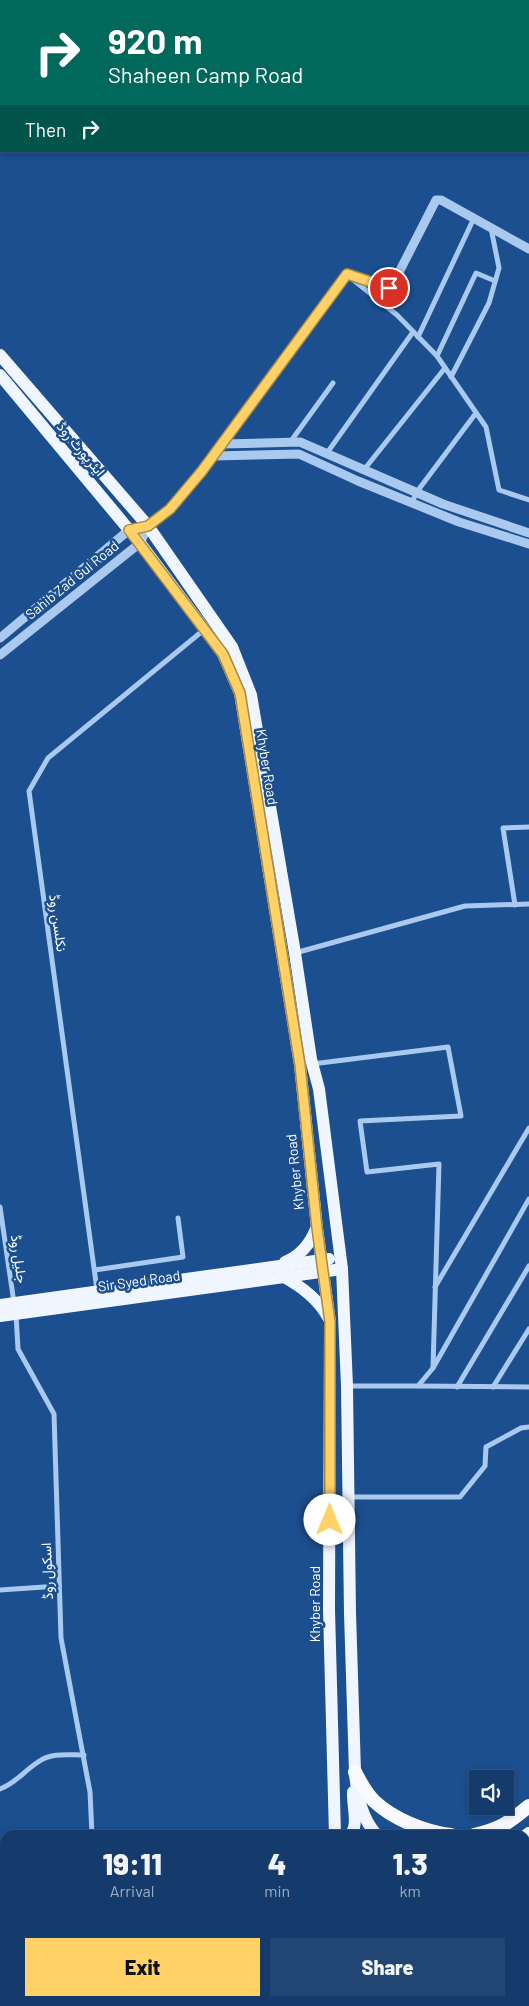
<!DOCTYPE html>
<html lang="en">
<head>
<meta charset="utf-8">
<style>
  body { margin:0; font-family:Barlow,Vazirmatn,sans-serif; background:#214673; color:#f1f3f6; height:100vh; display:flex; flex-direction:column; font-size:19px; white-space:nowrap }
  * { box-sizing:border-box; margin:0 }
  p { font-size:16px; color:#9dadc1 }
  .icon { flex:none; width:28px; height:28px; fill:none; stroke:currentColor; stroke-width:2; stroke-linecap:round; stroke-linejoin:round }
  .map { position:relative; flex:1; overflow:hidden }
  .drawer { position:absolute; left:0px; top:1830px; width:530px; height:176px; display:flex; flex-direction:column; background:#143b6b; border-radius:15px 15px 0 0; box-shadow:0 2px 8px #0003,0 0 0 1px #33557e }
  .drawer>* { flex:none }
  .banner { position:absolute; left:0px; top:0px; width:530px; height:152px; box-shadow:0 2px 8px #0003,0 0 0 1px #33557e; background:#00695c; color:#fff; overflow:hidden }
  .fabs { position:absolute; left:469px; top:1770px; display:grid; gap:10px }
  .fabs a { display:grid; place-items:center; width:45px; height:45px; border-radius:0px; background:#143b6b; box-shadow:0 2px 8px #0003,0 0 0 1px #33557e; font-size:25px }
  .pin { position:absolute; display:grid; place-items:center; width:42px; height:42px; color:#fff; margin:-21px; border:2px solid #fff; border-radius:50%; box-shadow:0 1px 5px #0007 }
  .me { position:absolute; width:55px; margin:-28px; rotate:0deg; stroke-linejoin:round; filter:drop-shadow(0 0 4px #0008) }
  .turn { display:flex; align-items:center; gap:18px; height:105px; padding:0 25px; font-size:22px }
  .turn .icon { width:65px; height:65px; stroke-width:2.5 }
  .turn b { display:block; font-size:35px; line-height:42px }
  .then { display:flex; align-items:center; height:48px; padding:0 25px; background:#0003; gap:10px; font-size:19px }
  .eta { display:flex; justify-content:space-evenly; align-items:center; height:85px; text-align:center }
  .eta b { font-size:30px; font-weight:800; line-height:35px }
  .button { display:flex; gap:10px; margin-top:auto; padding:10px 25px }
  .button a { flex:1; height:58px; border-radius:0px; background:#ffd166; color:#111; font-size:20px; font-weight:800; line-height:58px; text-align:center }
  .button a+a { background:#214673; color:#f1f3f6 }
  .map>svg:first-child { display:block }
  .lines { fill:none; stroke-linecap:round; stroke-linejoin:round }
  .taxiway { stroke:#8da7c7; stroke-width:20 }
  .minor { stroke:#a9c9ee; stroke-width:5 }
  .tertiary { stroke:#a9c9ee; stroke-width:9 }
  .primary { stroke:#f0f6ff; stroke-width:12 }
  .trunk { stroke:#f8faff; stroke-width:14 }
  .route-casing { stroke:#a68842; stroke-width:12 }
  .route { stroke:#ffd166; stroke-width:9 }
  .labels { text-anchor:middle; stroke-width:5; stroke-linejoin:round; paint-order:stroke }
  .street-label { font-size:14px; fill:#fff; stroke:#1b4f8f }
</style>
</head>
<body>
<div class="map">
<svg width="529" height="2006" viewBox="0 0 529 2006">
  <rect width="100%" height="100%" fill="#1b4f8f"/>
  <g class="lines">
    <g class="taxiway">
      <path d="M82,0L85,1"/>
      <path d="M105,0V1"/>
      <path d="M10,1L11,0"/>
      <path d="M122,1V0"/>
    </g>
    <g class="minor">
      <path d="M351,278L397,315L437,356L486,427L499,490L529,500"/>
      <path d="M418,337L474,218"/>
      <path d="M437,356L476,273L495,281"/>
      <path d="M451,377L489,303L499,268L491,228"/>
      <path d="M291,441L333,383"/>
      <path d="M327,453L413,332"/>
      <path d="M363,471L445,368"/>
      <path d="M412,503L416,493L476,413"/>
      <path d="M515,905L503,828L529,827"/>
      <path d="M295,953L465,906L529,904"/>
      <path d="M312,1064L448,1047L461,1116L360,1121L367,1172L439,1164L433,1368L418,1386H347"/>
      <path d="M0,1207L14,1303"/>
      <path d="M95,1270L183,1257L178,1218"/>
      <path d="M435,1287L529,1128"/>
      <path d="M97,1290L29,791L48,758L200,633"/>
      <path d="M16,1314L18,1349L54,1414L61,1638L90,1792L92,1835"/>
      <path d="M433,1368L529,1199"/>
      <path d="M418,1386L529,1387"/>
      <path d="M457,1387L529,1266"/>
      <path d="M493,1387L529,1329"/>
      <path d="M349,1497H460L485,1466L486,1447L521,1428L529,1427"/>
      <path d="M0,1590L59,1586"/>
      <path d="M0,1789C16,1783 24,1771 38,1762C51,1752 69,1755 84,1755"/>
      <path d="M0,1928H5"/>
      <path d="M0,1974L5,1978"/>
      <path d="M35,2001L41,2006"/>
      <path d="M102,2001V2006"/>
    </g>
    <g class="tertiary">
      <path d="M222,444L300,442L443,504L529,533"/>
      <path d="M213,456L299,454L358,481L459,522L529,544"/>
      <path d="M0,638L129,530L148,526L170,509L202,471L347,274L386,288L392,286L436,200H441L529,249"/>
      <path d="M0,655L140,543L148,526"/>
    </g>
    <g class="primary">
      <path d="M0,355L148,526L232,647L251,695L295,953L311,1059L319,1089L342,1269L347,1386L350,1613L355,1772C356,1792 362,1820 377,1835"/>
      <path d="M0,375L140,543L223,654L240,693L300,1065L317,1228L330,1322L329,1610L335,1835"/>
      <path d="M285,1262C300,1256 310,1244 316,1229"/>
      <path d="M282,1276C301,1286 318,1299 328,1317"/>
      <path d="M0,1305L329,1259"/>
      <path d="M0,1316L342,1269"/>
      <path d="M349,1835C360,1828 352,1805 353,1792"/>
      <path d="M367,2001L369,2006"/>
    </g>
    <g class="trunk">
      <path d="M355,1772C360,1782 365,1792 374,1801C393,1819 425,1832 451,1835"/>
      <path d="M474,1835C501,1829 508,1823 529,1806"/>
      <path d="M525,1837L529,1834"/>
      <path d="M525,1884L529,1878"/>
      <path d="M525,1898L529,1893"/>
      <path d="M385,2001L387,2006"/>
      <path d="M406,2006L408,2001"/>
    </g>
  </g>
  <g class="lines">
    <defs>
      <path id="route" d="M330,1520V1322L317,1228L300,1065L240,693L223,654L129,530L148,526L170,509L202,471L347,274L389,288"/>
    </defs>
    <use href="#route" class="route-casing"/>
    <use href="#route" class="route"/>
  </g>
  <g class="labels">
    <g class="street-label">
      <text transform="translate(81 449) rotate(50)" y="5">ایئرپورٹ روڈ</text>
      <text transform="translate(72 580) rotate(-39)" y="5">Sahib Zad Gul Road</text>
      <text transform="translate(267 767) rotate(81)" y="5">Khyber Road</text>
      <text transform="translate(58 923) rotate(82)" y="5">نکلسن روڈ</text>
      <text transform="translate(295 1172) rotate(-96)" y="5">Khyber Road</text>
      <text transform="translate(19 1259) rotate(82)" y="5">جلیل روڈ</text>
      <text transform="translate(139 1281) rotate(-8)" y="5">Sir Syed Road</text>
      <text transform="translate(47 1571) rotate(-92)" y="5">اسکول روڈ</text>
      <text transform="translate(315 1604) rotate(-90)" y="5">Khyber Road</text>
    </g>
  </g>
</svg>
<div class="fabs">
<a><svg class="icon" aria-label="sound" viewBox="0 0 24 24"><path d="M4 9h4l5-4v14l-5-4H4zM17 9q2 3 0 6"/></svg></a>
</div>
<div class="pin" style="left:389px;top:288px;background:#d93025"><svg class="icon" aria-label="arrive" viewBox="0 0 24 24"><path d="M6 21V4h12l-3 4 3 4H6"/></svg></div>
<svg class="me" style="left:330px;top:1520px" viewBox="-20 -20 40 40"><circle r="19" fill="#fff"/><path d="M0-13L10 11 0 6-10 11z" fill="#ffd166"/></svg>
<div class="banner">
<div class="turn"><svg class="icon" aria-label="right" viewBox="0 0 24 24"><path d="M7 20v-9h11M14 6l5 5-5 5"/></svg><div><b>920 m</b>Shaheen Camp Road</div></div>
<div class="then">Then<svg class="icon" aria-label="right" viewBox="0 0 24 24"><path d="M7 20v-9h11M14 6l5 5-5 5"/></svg></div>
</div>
<section class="drawer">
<div class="eta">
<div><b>19:11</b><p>Arrival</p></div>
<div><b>4</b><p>min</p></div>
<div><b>1.3</b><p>km</p></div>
</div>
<div class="button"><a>Exit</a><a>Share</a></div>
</section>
</div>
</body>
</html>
